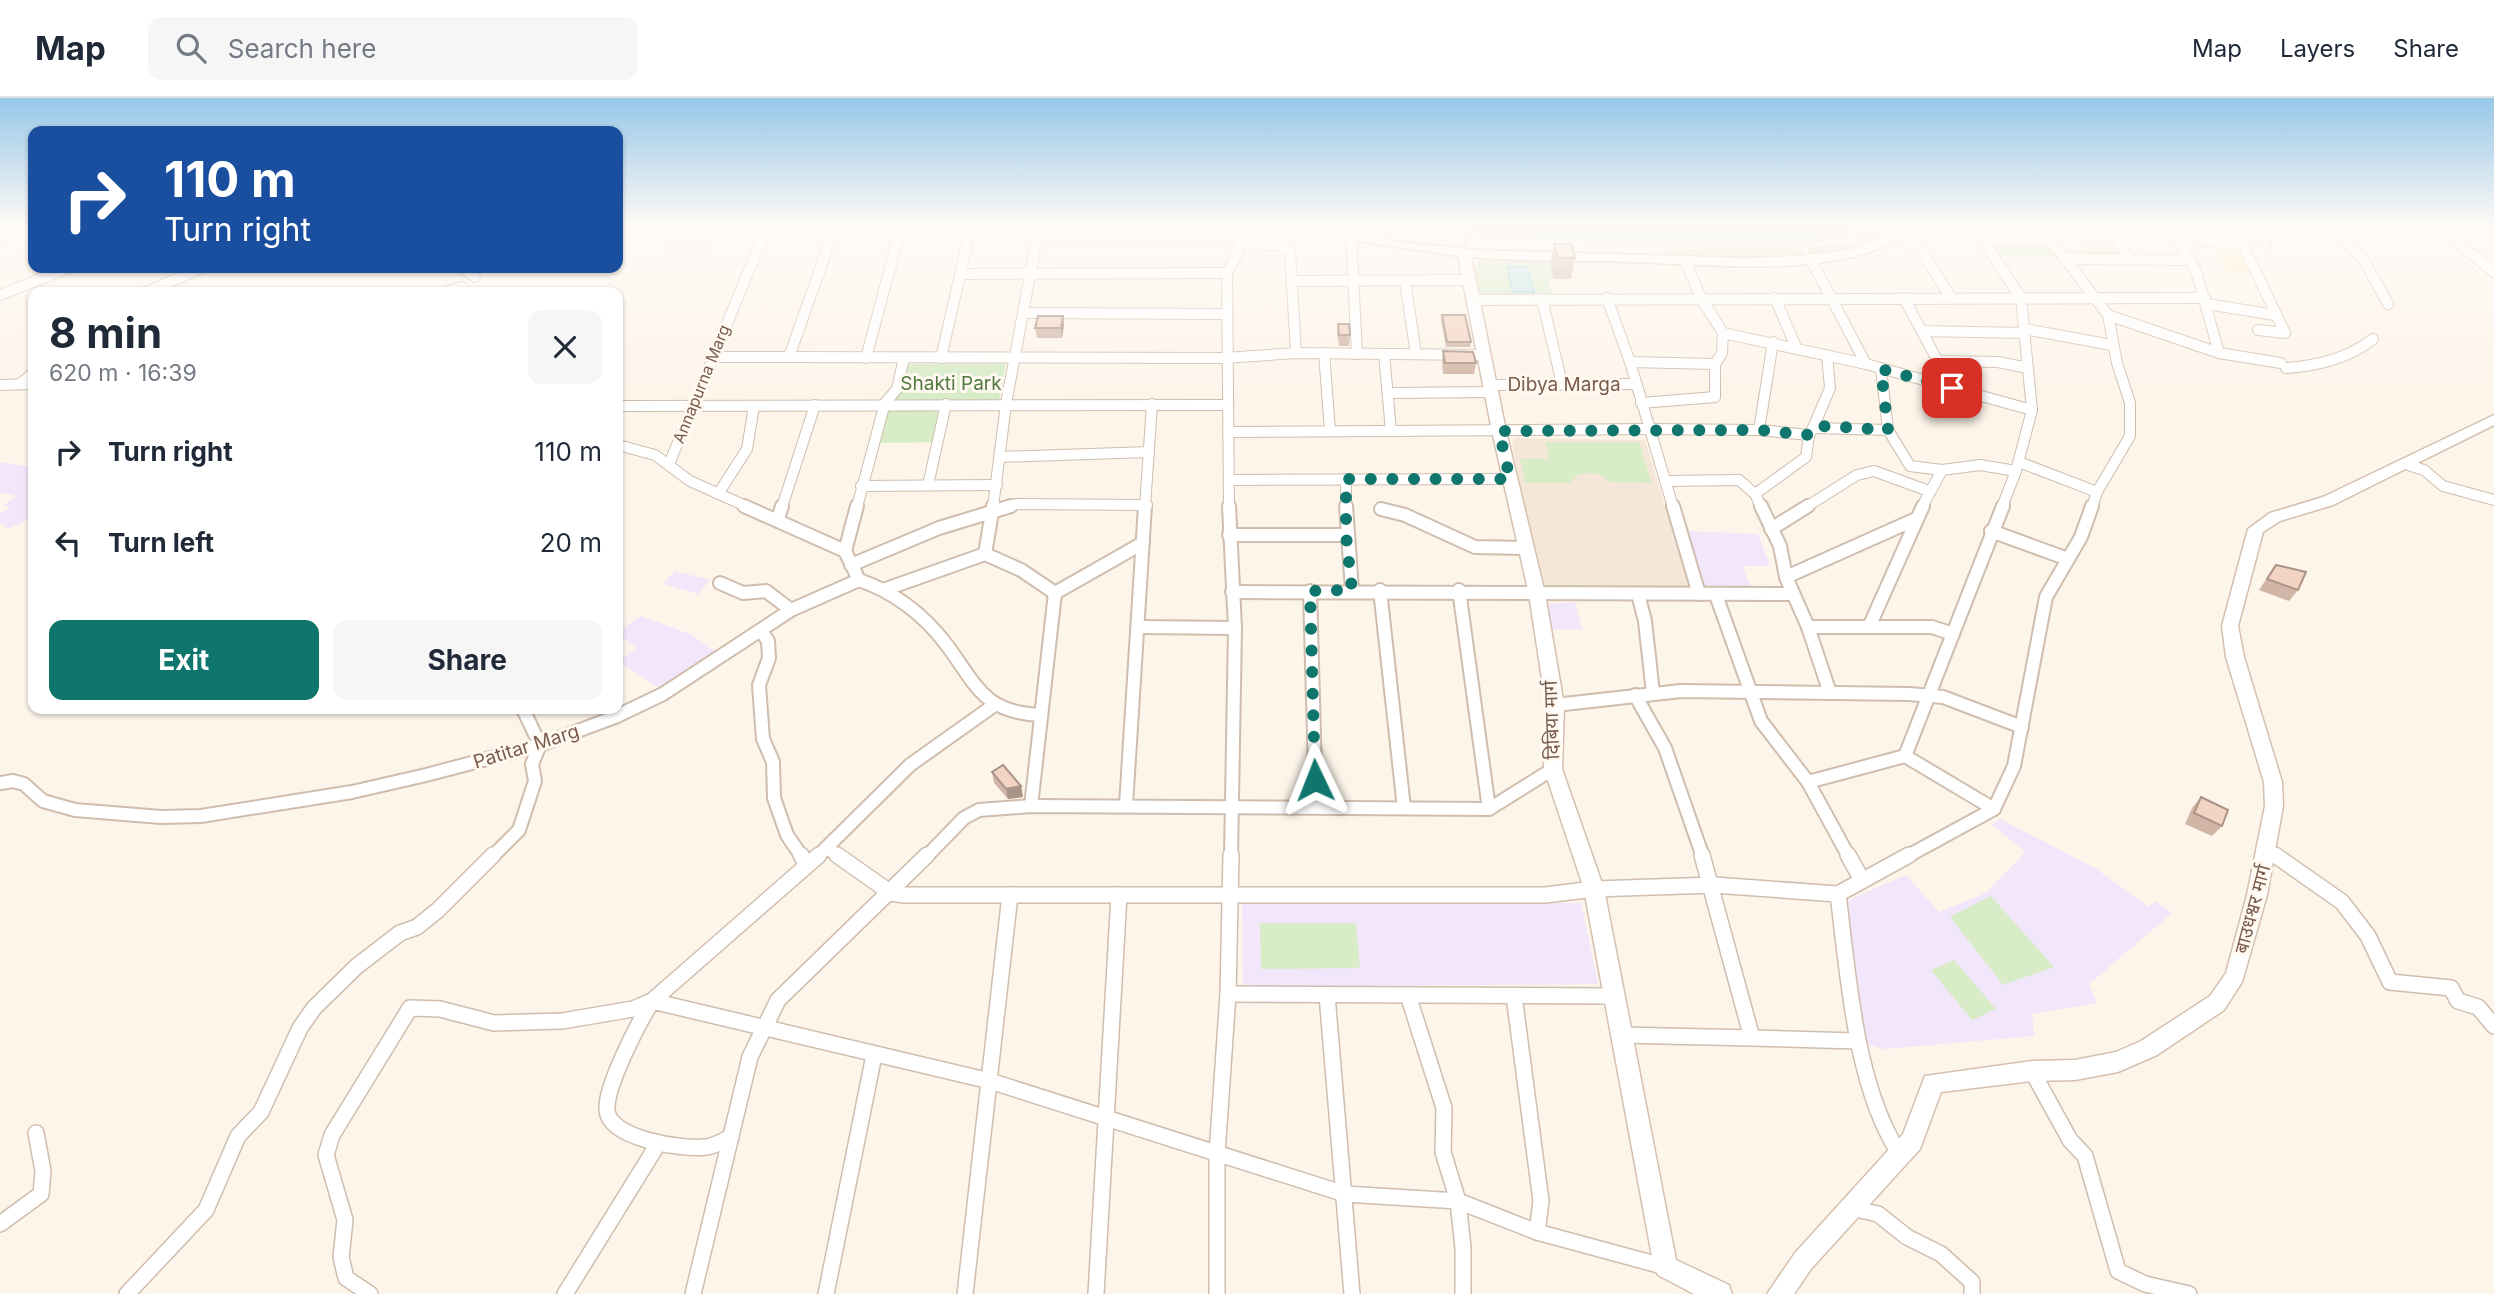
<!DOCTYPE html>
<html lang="en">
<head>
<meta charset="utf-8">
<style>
  body { margin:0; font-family:Inter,"Noto Sans Devanagari",sans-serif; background:#f6f6f7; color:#1f2937; height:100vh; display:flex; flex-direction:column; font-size:26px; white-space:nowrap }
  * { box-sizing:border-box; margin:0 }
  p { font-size:23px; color:#747a83 }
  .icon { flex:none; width:38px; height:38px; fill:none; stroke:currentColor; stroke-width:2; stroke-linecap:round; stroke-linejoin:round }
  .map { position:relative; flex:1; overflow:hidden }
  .panel { position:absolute; left:28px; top:189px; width:595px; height:427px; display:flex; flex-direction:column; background:#fff; border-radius:14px; box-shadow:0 2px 5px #0004 }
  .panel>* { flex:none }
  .banner { position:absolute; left:28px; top:28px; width:595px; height:147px; border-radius:14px; box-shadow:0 2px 5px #0004; background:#1a4fa0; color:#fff; overflow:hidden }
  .pin { position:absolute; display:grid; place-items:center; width:60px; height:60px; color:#fff; margin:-30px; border-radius:14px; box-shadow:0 4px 10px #0006 }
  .me { position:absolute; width:77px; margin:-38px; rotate:358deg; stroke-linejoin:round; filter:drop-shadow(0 0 5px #0008) }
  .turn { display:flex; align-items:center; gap:24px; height:147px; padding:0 21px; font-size:32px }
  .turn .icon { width:91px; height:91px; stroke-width:2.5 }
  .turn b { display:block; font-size:49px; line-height:60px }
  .round { display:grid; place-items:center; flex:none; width:74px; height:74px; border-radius:14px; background:#f6f6f7 }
  .head { display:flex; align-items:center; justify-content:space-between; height:119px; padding:0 21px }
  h1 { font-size:42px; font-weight:700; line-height:52px }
  .button { display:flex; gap:14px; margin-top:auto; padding:14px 21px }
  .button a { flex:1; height:80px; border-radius:14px; background:#0f766e; color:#fff; font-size:28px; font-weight:700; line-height:80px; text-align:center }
  .button a+a { background:#f6f6f7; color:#1f2937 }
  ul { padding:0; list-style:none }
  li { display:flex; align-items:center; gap:21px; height:91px; padding:0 21px }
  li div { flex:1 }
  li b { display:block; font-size:26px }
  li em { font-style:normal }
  header { display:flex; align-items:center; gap:42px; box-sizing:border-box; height:98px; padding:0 35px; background:#fff; border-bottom:2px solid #e0e1e3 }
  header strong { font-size:33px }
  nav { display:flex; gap:38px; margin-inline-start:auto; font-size:24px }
  .search { width:490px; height:63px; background:#f6f6f7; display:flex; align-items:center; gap:18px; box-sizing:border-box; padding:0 24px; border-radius:14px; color:#747a83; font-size:26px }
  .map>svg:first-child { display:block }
  .residential { fill:#f5e7d8 }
  .education { fill:#f2e6fa }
  .green { fill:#d7ecc7 }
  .sand { fill:#fceec4 }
  .water { fill:#bde3e8; stroke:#a3d3da; stroke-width:2 }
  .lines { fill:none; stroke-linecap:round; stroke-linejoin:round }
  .street-far2-casing { stroke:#d0bdae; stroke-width:12 }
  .street-far1-casing { stroke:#d0bdae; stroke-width:16 }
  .street-casing { stroke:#d0bdae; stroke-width:18 }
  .secondary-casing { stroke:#d6bfae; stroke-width:3 }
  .street-far2 { stroke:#fff; stroke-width:10 }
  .street-far1 { stroke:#fff; stroke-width:12 }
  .street { stroke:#fff; stroke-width:15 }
  .secondary { fill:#fff; fill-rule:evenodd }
  .wall { fill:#d1b5a6 }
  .shaded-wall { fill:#aa9487 }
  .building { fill:#f3d3c1; stroke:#aa9487; stroke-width:2 }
  .route { stroke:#0f766e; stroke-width:12; stroke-dasharray:0 21.6 }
  .labels { text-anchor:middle; stroke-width:6; stroke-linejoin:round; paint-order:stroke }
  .far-street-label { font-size:16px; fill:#795b4c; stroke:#fff9f1 }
  .park-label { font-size:19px; fill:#527941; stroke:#fff9f1 }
  .street-label { font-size:19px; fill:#795b4c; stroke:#fff9f1 }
</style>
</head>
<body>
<header>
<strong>Map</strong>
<div class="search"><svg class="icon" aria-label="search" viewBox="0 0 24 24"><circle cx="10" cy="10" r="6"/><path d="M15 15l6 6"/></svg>Search here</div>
<nav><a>Map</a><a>Layers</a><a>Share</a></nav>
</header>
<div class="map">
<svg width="2494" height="1196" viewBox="0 0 2494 1196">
  <rect width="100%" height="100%" fill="#fdf5ea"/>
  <g class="residential">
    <path d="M683,141H713L706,155H665L670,144Z"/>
    <path d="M1515,340L1645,342L1689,488L1682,493L1551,494L1538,486L1512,343Z"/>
  </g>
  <g class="education">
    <path d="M0,364L33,369V419L8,431L0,424V416L11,409L3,408L16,398L0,394Z"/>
    <path d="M1686,433L1758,436L1770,468H1742L1753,494L1712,493L1703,489Z"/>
    <path d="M675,473L710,482L698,496L663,486Z"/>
    <path d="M1575,504L1582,531H1550L1545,506Z"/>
    <path d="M641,518L690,536L721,557L662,592L619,563L637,550L618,537V534Z"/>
    <path d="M2000,721L2095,770L2149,809L2155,803L2172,815L2089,886L2097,905L2032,916L2034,938L1884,951L1861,944L1844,804L1906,777L1939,814L1986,795L2026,754L1992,727Z"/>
    <path d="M1581,805L1598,886L1243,889L1242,806Z"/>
  </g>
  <g class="green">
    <path d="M1851,129H1867C1833,150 1791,145 1753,146C1658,148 1563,143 1469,137V132L1584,141L1680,136L1776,140L1836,135Z"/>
    <path d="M1878,129H1895L1855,150L1810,156L1807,149L1846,145Z"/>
    <path d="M2083,143H2111L2121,157H2069L2062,151H2088Z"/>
    <path d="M1990,145L2047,146L2057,158H1998Z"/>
    <path d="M1800,149L1804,156L1664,157L1663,154H1675V151Z"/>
    <path d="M1479,159L1569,162L1567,167L1571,181H1548L1553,197L1489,198L1480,195L1475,171Z"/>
    <path d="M905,266H1006L999,304H895Z"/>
    <path d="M886,306H946L939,344L881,345L879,337Z"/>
    <path d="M1545,344H1639L1652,385L1609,384C1600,374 1586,372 1575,379L1572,385H1525L1520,361H1549Z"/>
    <path d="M1991,798L2054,869L2003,887L1950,819Z"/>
    <path d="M1260,825H1356L1360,870L1261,871Z"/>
    <path d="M1954,862L1996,911L1972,922L1931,872Z"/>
  </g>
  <path class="sand" d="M2215,146L2241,150L2253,175L2227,173Z"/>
  <g class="water">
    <path d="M1443,129H1851L1835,135L1776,140L1680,136L1584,141Z"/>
    <path d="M1507,169H1527L1534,194H1513Z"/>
  </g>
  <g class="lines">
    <defs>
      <g id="street-far2">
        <path d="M1974,129L2021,200L2032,312L2016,373L2002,409"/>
        <path d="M2041,129L2108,217L2117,265L2130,305V338L2097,394L2092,409"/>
        <path d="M2106,129L2131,161"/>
        <path d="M2172,129L2196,173L2219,255L2281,265"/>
        <path d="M2258,129L2266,145"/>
        <path d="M2334,129L2365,164L2388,206"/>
        <path d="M2434,129H2453"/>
        <path d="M2454,131L2463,149L2494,174"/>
        <path d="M1898,135L1919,149L1951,200"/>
        <path d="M1351,137L1357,256"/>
        <path d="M1038,139H1244"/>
        <path d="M2180,140L2243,147L2285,235L2258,232"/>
        <path d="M0,143L17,129"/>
        <path d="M1240,146L1278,147L1290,153L1296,255"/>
        <path d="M1810,160L1866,266"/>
        <path d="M2065,161L2190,162"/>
        <path d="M462,170L475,179"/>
        <path d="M961,176L1227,175"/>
        <path d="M1293,183L1469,182"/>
        <path d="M1405,183L1416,256"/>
        <path d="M146,194L202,170"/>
        <path d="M445,194L462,189"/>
        <path d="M0,197L68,170"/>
        <path d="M1607,200L1630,264L1673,409"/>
        <path d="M1775,200L1796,249"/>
        <path d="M1904,200L1952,290"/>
        <path d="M1542,201L1562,286"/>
        <path d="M1474,202L2205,200"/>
        <path d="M2207,206L2275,217"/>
        <path d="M1025,215L1226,216"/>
        <path d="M2108,217L2219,255"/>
        <path d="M2024,231L2112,247"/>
        <path d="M1922,233L2024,235"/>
        <path d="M1723,235L1866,266L2032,312"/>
        <path d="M1324,255L1330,333"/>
        <path d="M1384,256L1391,333"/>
        <path d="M712,259L1225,260L1296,255L1485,257"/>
        <path d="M789,259L835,129"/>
        <path d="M866,260L901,129"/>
        <path d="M941,260L971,129"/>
        <path d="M1938,263L1998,264L2028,270"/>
        <path d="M1630,264L1715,266L1722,255L1723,235L1701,200L1685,162"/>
        <path d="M2286,270C2316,268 2349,260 2373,241"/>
        <path d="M1881,271L1888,332L1910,368L1942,372L1980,367L2016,373"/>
        <path d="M20,286L33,275"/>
        <path d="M0,287L33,286"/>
        <path d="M1492,287L1636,286"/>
        <path d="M1390,295L1493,294"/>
        <path d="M1641,305L1715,299V266"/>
        <path d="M618,308L1227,307"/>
        <path d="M1813,330L1830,290L1827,257"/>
        <path d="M1759,332L1773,244"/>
        <path d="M1228,334L1649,331L1759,332L1809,337L1813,330L1888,332"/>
        <path d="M618,347L655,357L690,383L748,409"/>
        <path d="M999,359L1149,354"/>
        <path d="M2019,364L2097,394"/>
        <path d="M669,366L767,129"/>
        <path d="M2405,366L2424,372L2443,388L2494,402"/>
        <path d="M1346,381V409"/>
        <path d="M1229,382L1510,381"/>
        <path d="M1666,383L1739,382L1755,396L1761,409"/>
        <path d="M928,387L946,306"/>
        <path d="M861,388L997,387"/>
        <path d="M718,396L747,351L754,308"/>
        <path d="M1755,396L1806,359L1809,337"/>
        <path d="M782,409L815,307"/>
        <path d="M857,409L885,305L897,291L904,260"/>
        <path d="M993,409L1006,306L1039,129"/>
        <path d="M1005,409L1016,406L1147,407"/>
        <path d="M1145,409L1152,306"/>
        <path d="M1229,409L1227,175L1250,129"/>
        <path d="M1806,409L1857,377L1874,373L1929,393"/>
        <path d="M1922,409L1942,372"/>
      </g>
      <g id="street-far1">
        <path d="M744,408L845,453L859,482C894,494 923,516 946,546C977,587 982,614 1040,617"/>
        <path d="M993,408L985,456L1021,472L1055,495"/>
        <path d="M1229,408L1235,530L1231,759"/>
        <path d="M1346,408L1352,492"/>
        <path d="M1673,408L1699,496"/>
        <path d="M1761,408L1780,448L1786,479L1808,529L1829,592"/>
        <path d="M1381,411L1405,417L1475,449L1525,450"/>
        <path d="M778,421L782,408"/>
        <path d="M1771,431L1808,408"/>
        <path d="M1991,433L2068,461"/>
        <path d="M1229,437H1346"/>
        <path d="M845,453L857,408"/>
        <path d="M851,467L939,430L1011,408"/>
        <path d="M1786,479L1916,421"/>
        <path d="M720,485L743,495L766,493L791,512"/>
        <path d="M886,491L985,456"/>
        <path d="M1380,492L1404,710"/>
        <path d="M1459,492L1489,711"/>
        <path d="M1310,493L1316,709"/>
        <path d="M1232,494L1793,496"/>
        <path d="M1055,495L1143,445"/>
        <path d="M1638,496L1645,523L1653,595"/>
        <path d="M1716,497L1761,623L1808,684L1849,759"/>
        <path d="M1139,529L1235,530"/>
        <path d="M1808,529H1932L1953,536"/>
        <path d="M1869,529L1923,408"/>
        <path d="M761,533L768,543L769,560L759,587L763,641L773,664L774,700L787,737L802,759"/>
        <path d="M1635,597L1665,650L1703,759"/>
        <path d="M1555,607L1681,593L1909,596L1943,599L2022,629"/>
        <path d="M1905,658L1994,711"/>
        <path d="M1808,684L1905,658L2003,408"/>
        <path d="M0,685L13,683L24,686L43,703L75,712L161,719L201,718L352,694L426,677L540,647L615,619L663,596L791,512L859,482"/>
        <path d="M1126,707L1145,408"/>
        <path d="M1031,708L1055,495"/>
        <path d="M827,750L840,759"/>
        <path d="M2268,752L2278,759"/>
        <path d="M492,759L519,732L535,683L532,666L540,647L523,611"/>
        <path d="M817,759L910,667L993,608"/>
        <path d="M926,759L964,720L979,712L1031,708L1489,711L1553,671"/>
        <path d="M1906,759L1994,711L2014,668L2046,499L2081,439L2092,408"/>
      </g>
      <g id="street">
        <path d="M801,757L807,767"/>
        <path d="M837,757L891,795L904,797H1545L1594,791L1714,787L1838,796L1909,757"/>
        <path d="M1702,757L1752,940L1857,943"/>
        <path d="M1848,757L1862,782"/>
        <path d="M2275,757L2342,804L2368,838L2390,884L2451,890L2458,903L2478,909L2494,928"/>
        <path d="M1838,796C1848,876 1855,987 1899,1055"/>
        <path d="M1228,896L1612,898"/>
        <path d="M1327,897L1352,1196"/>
        <path d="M1408,897L1444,1010L1443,1054L1458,1103L1463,1150V1196"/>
        <path d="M1514,898L1541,1103L1537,1134"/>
        <path d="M1620,937L1752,940"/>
        <path d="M2032,973L2070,1042L2085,1058L2118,1173L2145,1186L2189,1196"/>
        <path d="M731,1039C723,1043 715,1048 706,1049C683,1052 609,1041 607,1012C605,989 639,924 652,903L990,983L1345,1096L1458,1103L1537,1134L1666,1169"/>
        <path d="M1852,1110L1878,1116L1907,1139L1941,1156L1972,1184V1196"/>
        <path d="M0,1126L41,1096L43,1073L36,1035"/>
        <path d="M127,1196L206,1112L238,1038L261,1014L300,930L314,910L357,868L400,835L417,829L438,812L493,757"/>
        <path d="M370,1196L346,1180L341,1159L345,1122L326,1057L332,1037L410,910L440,911L494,925L562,923L633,911L652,903L819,757"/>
        <path d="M565,1196L658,1046"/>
        <path d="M693,1196L750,959L778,902L927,757"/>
        <path d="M826,1196L874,957"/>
        <path d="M965,1196L1010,797"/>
        <path d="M1096,1196L1119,797"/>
        <path d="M1217,1196V1056L1228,896L1231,757"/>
      </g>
      <g id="secondary">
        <path d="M1320,129H1340L1401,144L1478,152L1744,160L1801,158L1853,151L1899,129H1913C1860,184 1704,166 1632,164C1578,162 1525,164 1471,159L1506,333L1545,496L1564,607L1562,671L1604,791L1676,1162L1729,1187L1732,1196H1694L1658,1177L1654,1169L1584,791L1544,671L1546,607L1529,496L1492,333L1458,158L1363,144Z"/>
        <path d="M1456,129H1468L1464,148L1454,145Z"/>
        <path d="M2494,317V327L2333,407L2280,423L2263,434L2238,528L2244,559L2282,684L2283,708L2267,797L2242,884L2224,912L2157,957L2118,974L2075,982L2032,983L1941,994L1920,1051L1811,1171L1794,1196H1767L1795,1155L1903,1036L1925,978L2032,963L2075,962L2116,954L2141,943L2210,898L2226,875L2247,797L2265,708L2264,684L2226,559L2222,528L2248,431L2270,415L2323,399Z"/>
      </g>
    </defs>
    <use href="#street-far2" class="street-far2-casing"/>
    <use href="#street-far1" class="street-far1-casing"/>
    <use href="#street" class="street-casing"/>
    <use href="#secondary" class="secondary-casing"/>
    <use href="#street-far2" class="street-far2"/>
    <use href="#street-far1" class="street-far1"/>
    <use href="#street" class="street"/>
    <use href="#secondary" class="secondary"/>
  </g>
  <g class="wall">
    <path d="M1554,146L1575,160L1571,181H1554L1550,167Z"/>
    <path d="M1442,217L1471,244L1470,249H1446L1441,223Z"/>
    <path d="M1063,218L1064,228L1062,240H1037L1035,230Z"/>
    <path d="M1338,226L1350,237L1349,248H1339L1337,236Z"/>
    <path d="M1443,253L1476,265L1474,276H1443L1442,264Z"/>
    <path d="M2276,467L2298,492L2289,503L2259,492Z"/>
    <path d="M992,674L1021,688L1023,699L1008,701L994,685Z"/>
    <path d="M2201,699L2222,728L2212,738L2185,726L2192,710Z"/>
  </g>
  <g class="shaded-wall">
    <path d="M1063,218L1064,228L1062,240L1061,230Z"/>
    <path d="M1021,688L1023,699L1008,701L1006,691Z"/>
  </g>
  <g class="building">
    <path d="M1554,146H1571L1575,160H1558Z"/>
    <path d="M1442,217H1465L1471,244H1447Z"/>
    <path d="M1038,218H1063L1061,230H1035Z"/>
    <path d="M1338,226H1349L1350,237H1339Z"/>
    <path d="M1443,253L1473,254L1476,265H1445Z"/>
    <path d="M2276,467L2306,474L2298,492L2267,481Z"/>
    <path d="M1003,667L1021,688L1006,691L992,674Z"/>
    <path d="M2201,699L2228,712L2222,728L2194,715Z"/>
  </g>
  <linearGradient id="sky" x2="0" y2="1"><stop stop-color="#97c7e8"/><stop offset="0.43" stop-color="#fefaf6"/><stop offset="1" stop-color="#fefaf6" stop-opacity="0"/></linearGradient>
  <rect width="2494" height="297" fill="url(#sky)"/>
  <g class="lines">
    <path class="route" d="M1315,682L1310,493L1352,492L1346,437V381H1510L1499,333L1759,332L1809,337L1813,330L1826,328L1888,332L1881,271L1952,290"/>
  </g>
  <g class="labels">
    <g class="far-street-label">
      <text transform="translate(701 286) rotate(-68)" y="6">Annapurna Marg</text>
    </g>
    <g class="park-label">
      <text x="951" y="292">Shakti Park</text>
    </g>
    <g class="street-label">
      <text x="1564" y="293">Dibya Marga</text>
      <text transform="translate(1551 622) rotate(-92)" y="7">दिबिया मार्ग</text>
      <text transform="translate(526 648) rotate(-17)" y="7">Patitar Marg</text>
      <text transform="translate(2252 811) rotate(-75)" y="7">बाउधश्वर मार्ग</text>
    </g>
  </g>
</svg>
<div class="pin" style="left:1952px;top:290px;background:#d93025"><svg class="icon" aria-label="arrive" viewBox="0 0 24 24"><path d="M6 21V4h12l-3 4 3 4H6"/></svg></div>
<svg class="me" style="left:1315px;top:682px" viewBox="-20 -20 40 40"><path d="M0-17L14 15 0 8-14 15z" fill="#0f766e" stroke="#fff" stroke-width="4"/></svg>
<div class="banner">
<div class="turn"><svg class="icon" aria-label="right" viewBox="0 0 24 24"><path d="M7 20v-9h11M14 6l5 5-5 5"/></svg><div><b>110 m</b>Turn right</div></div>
</div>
<section class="panel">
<div class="head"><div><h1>8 min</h1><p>620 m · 16:39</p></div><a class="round"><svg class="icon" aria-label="close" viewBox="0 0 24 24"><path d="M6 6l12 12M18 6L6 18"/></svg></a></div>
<ul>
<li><svg class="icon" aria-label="right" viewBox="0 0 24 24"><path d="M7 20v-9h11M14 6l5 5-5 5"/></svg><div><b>Turn right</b></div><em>110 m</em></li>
<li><svg class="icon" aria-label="left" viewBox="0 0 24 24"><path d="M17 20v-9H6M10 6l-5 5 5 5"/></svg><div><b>Turn left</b></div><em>20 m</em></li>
</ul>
<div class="button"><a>Exit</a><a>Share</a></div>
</section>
</div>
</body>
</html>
